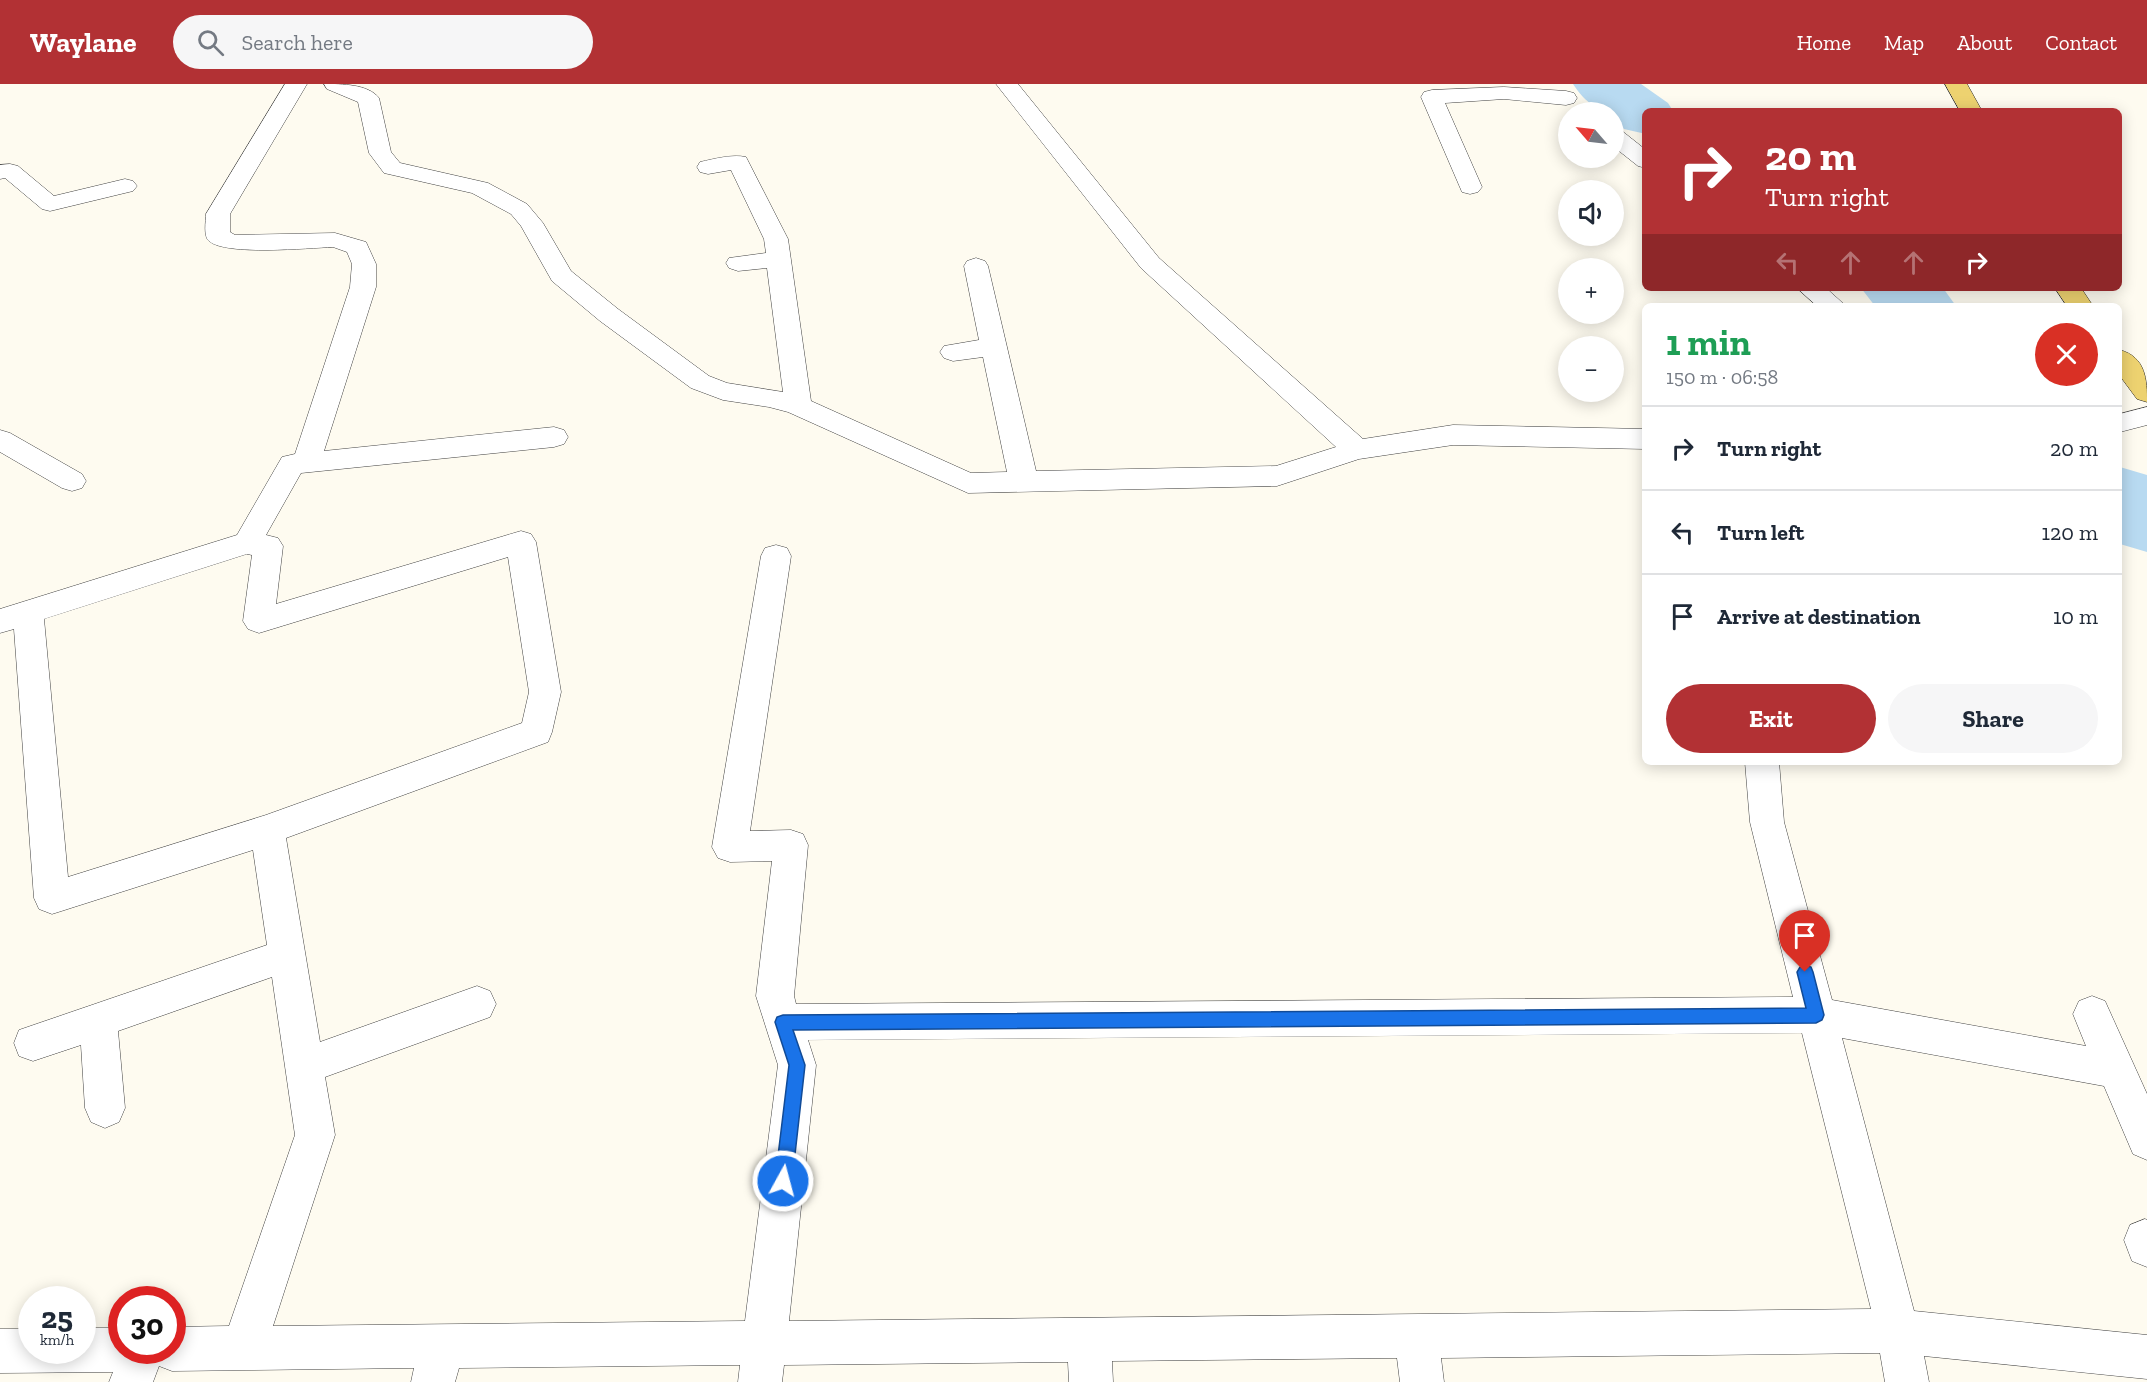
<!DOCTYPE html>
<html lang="en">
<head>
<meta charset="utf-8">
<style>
  body { margin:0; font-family:"Zilla Slab",serif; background:#f6f6f7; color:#1f2937; height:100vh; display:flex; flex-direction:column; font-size:22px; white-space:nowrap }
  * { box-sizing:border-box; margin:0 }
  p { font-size:20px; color:#747a83 }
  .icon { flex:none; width:33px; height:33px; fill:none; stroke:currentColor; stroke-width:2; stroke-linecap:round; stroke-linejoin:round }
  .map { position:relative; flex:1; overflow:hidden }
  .side { position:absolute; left:1642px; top:219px; width:480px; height:462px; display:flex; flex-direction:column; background:#fff; border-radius:9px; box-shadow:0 3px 15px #0003 }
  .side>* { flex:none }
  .top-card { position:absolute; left:1642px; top:24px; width:480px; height:183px; border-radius:9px; box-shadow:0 3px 15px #0003; background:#b23134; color:#fff; overflow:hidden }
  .needle { width:39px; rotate:298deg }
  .tools { position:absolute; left:1558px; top:18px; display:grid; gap:12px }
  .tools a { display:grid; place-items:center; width:66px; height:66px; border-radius:50%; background:#fff; box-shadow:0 3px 15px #0003; font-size:30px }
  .speed { position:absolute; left:18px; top:1202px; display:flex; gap:12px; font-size:30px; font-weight:700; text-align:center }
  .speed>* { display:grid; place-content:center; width:78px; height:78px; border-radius:50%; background:#fff; box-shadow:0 3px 15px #0003; line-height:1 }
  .speed small { font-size:15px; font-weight:400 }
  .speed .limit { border:9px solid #d22; background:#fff; color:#111 }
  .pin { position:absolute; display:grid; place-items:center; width:51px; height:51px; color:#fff; margin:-62px -26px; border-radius:50% 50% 50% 0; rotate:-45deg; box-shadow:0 0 6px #0007 }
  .pin .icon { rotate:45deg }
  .me { position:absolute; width:66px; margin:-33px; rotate:7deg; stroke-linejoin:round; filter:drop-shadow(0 0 4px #0008) }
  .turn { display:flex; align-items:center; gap:21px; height:126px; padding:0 24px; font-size:27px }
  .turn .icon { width:78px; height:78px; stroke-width:2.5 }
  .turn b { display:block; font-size:42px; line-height:51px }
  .lanes { display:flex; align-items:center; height:57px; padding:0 24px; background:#0003; justify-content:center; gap:30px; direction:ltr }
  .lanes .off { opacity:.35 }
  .round { display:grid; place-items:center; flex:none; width:63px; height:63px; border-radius:32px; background:#f6f6f7 }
  .summary { display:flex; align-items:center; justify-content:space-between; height:102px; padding:0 24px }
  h1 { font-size:36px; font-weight:800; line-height:45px; color:#1e9e55 }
  .button { display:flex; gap:12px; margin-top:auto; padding:12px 24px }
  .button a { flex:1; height:69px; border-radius:36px; background:#b23134; color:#fff; font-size:24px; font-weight:800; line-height:69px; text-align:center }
  .button a+a { background:#f6f6f7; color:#1f2937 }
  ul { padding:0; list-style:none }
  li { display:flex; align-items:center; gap:18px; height:84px; padding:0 24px; border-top:2px solid #e0e1e3 }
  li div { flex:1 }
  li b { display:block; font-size:22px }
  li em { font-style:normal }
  header { display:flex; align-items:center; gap:36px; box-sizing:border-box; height:84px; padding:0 30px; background:#b23134; color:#fff }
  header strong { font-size:28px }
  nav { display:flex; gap:33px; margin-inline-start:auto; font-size:21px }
  .search { width:420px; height:54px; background:#f6f6f7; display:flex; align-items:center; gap:15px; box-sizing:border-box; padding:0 21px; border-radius:33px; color:#747a83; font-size:22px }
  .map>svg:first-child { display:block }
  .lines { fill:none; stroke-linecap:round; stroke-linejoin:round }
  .river { fill:#b8daf1; fill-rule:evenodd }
  .minor-casing { stroke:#414141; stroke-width:1 }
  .major-casing { stroke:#1f1f1f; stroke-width:1 }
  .minor { fill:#fff; fill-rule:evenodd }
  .major { fill:#edd270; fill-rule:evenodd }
  .route { fill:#1a73e8; stroke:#114b97; stroke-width:1.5 }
</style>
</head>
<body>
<header>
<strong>Waylane</strong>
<div class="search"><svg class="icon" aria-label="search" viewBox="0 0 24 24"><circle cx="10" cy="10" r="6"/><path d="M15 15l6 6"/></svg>Search here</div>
<nav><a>Home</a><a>Map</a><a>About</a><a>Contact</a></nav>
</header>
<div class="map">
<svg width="2147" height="1298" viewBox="0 0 2147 1298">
  <rect width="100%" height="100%" fill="#fefbf0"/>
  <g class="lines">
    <g class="river">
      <path d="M1573,0H1641L1668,19L1673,27H1646V50L1624,45L1614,37V28C1596,28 1583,15 1573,0Z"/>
      <path d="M1861,204H1943L1956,222H1875Z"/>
      <path d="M2120,383L2147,391V468L2120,460Z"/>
    </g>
    <defs>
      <g id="minor">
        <path d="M285,0H307L230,130V148L235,151L335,149L366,158L376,180V203L324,367L554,343L564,346L568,353L564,360L554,363L301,389L266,451L278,454L283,462L276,520L521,447L531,450L536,458L561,608L552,648L548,658L286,754L320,958L477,902L490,907L496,920L490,933L325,993L335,1051L273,1242L745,1237L778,981L756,912L772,777L730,778L718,774L712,763L761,472L765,464L776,461L787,464L791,472L750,747L791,746L803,750L808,761L794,912L796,920L1793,913L1750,738L1745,678H1779L1784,738L1832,916L2086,962L2073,930L2079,917L2092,912L2105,917L2147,1010V1076L2133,1070L2104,1002L1842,954L1914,1227L2147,1251V1295L1924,1272L1929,1298H1885L1880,1269L1441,1274L1444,1298H1400L1397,1274L1112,1277L1113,1298H1069L1068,1278L784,1281L782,1298H738L740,1281L459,1284L455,1298H411L414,1284L172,1287L159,1282L153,1298H109L113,1288L0,1289V1245H32V1266H82V1244H122V1266H172V1243L229,1242L295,1051L272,893L118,947L125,1024L119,1038L105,1044L91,1038L85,1024L81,961L33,977L19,972L14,959L19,946L267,861L253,766L52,830L39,825L34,814L14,545L0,549V525L237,451L282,373L295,370L350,203L352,180L347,168L333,163C308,164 226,172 209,157C203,152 206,137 206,130ZM247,470L252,471L243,537L248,545L259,549L508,473L529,608L522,639L266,731L68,793L44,535ZM1802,949L1871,1225L789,1237L816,981L808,956Z"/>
        <path d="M324,0C342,0 368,0 379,14L391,68L400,79L488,99L527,120L543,139L571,187L618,225L709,292L727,299L783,308L767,184L738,187L729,184L726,179L729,174L766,169L764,155L731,86L708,90L700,88L697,83L700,78C714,75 732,70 746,73L788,155L811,317L971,389L1007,388L983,273L953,277L944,274L940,268L944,262L979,256L964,182L967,177L976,174L985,177L988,182L1036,387L1276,382L1336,363L1141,184L996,0H1018L1159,174L1363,355L1453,341L1646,345V365L1453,361L1359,375L1277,402L968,409L788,328L769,323L723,316L691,304L600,237L552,197L521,142L511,130L472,109L384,89L369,69L358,18L327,5Z"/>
        <path d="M1504,3L1566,7L1574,9L1577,14L1574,19L1566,21L1504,15L1445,19L1482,103L1478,108L1470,110L1462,108L1421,13L1424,8L1432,6Z"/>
        <path d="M1614,45L1622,47L1646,66V84L1638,82L1614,63Z"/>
        <path d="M10,80L18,82L54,112L125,95L133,97L137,102L133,107L50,127L42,125L5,94L0,95V81Z"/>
        <path d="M1797,204H1826L1846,222H1817Z"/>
        <path d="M2147,323V341L2120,348V330Z"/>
        <path d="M0,346L10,349L82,390L86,397L82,404L72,407L62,404L0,368Z"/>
        <path d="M2145,1135L2147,1136V1183L2132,1177L2124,1156L2130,1141Z"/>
      </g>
      <g id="major">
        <path d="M1945,0H1967L1982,27H1960Z"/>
        <path d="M2055,204H2081L2093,222H2067Z"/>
        <path d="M2120,266C2146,273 2147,296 2147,318L2137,315L2120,292Z"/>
      </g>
    </defs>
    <use href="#minor" class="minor-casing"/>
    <use href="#major" class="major-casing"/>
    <use href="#minor" class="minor"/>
    <use href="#major" class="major"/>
  </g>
  <path class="route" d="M1805,881L1811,883L1813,888L1824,931L1822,936L1816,939L793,946L805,981L792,1097L789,1103L783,1106L777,1103L775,1097L789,981L775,938L777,933L783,931L1806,924L1797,888L1800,883Z"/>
</svg>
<div class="tools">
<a><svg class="needle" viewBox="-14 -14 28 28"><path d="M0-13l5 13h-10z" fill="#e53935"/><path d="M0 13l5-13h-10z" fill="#747a83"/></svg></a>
<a><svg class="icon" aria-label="sound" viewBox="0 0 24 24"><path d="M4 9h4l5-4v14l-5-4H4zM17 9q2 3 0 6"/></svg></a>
<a>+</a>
<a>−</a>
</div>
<div class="speed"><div>25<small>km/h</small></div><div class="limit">30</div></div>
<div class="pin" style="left:1805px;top:888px;background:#d93025"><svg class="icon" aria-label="arrive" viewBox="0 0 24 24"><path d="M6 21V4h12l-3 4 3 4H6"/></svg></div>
<svg class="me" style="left:783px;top:1097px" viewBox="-20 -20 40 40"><circle r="17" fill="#1a73e8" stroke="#fff" stroke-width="3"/><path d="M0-11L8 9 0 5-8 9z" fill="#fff"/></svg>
<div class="top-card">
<div class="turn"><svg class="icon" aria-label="right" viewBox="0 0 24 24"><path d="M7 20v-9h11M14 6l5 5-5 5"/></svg><div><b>20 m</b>Turn right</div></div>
<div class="lanes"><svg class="icon off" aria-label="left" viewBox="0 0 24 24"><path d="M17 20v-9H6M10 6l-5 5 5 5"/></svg><svg class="icon off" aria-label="ahead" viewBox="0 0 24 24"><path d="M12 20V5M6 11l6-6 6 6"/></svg><svg class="icon off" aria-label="ahead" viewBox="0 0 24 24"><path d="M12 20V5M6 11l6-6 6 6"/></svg><svg class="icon" aria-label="right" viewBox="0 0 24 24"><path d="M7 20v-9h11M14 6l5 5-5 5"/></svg></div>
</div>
<section class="side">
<div class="summary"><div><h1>1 min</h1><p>150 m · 06:58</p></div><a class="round" style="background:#d93025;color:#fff"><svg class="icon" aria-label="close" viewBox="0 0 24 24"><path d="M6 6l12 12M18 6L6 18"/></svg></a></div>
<ul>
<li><svg class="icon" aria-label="right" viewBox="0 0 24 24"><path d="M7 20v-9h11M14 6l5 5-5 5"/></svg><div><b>Turn right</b></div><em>20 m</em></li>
<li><svg class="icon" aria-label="left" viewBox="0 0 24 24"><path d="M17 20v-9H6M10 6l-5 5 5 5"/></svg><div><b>Turn left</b></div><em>120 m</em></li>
<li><svg class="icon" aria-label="arrive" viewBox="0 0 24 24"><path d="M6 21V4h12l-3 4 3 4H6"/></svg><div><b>Arrive at destination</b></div><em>10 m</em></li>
</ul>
<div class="button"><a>Exit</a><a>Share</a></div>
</section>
</div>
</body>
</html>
